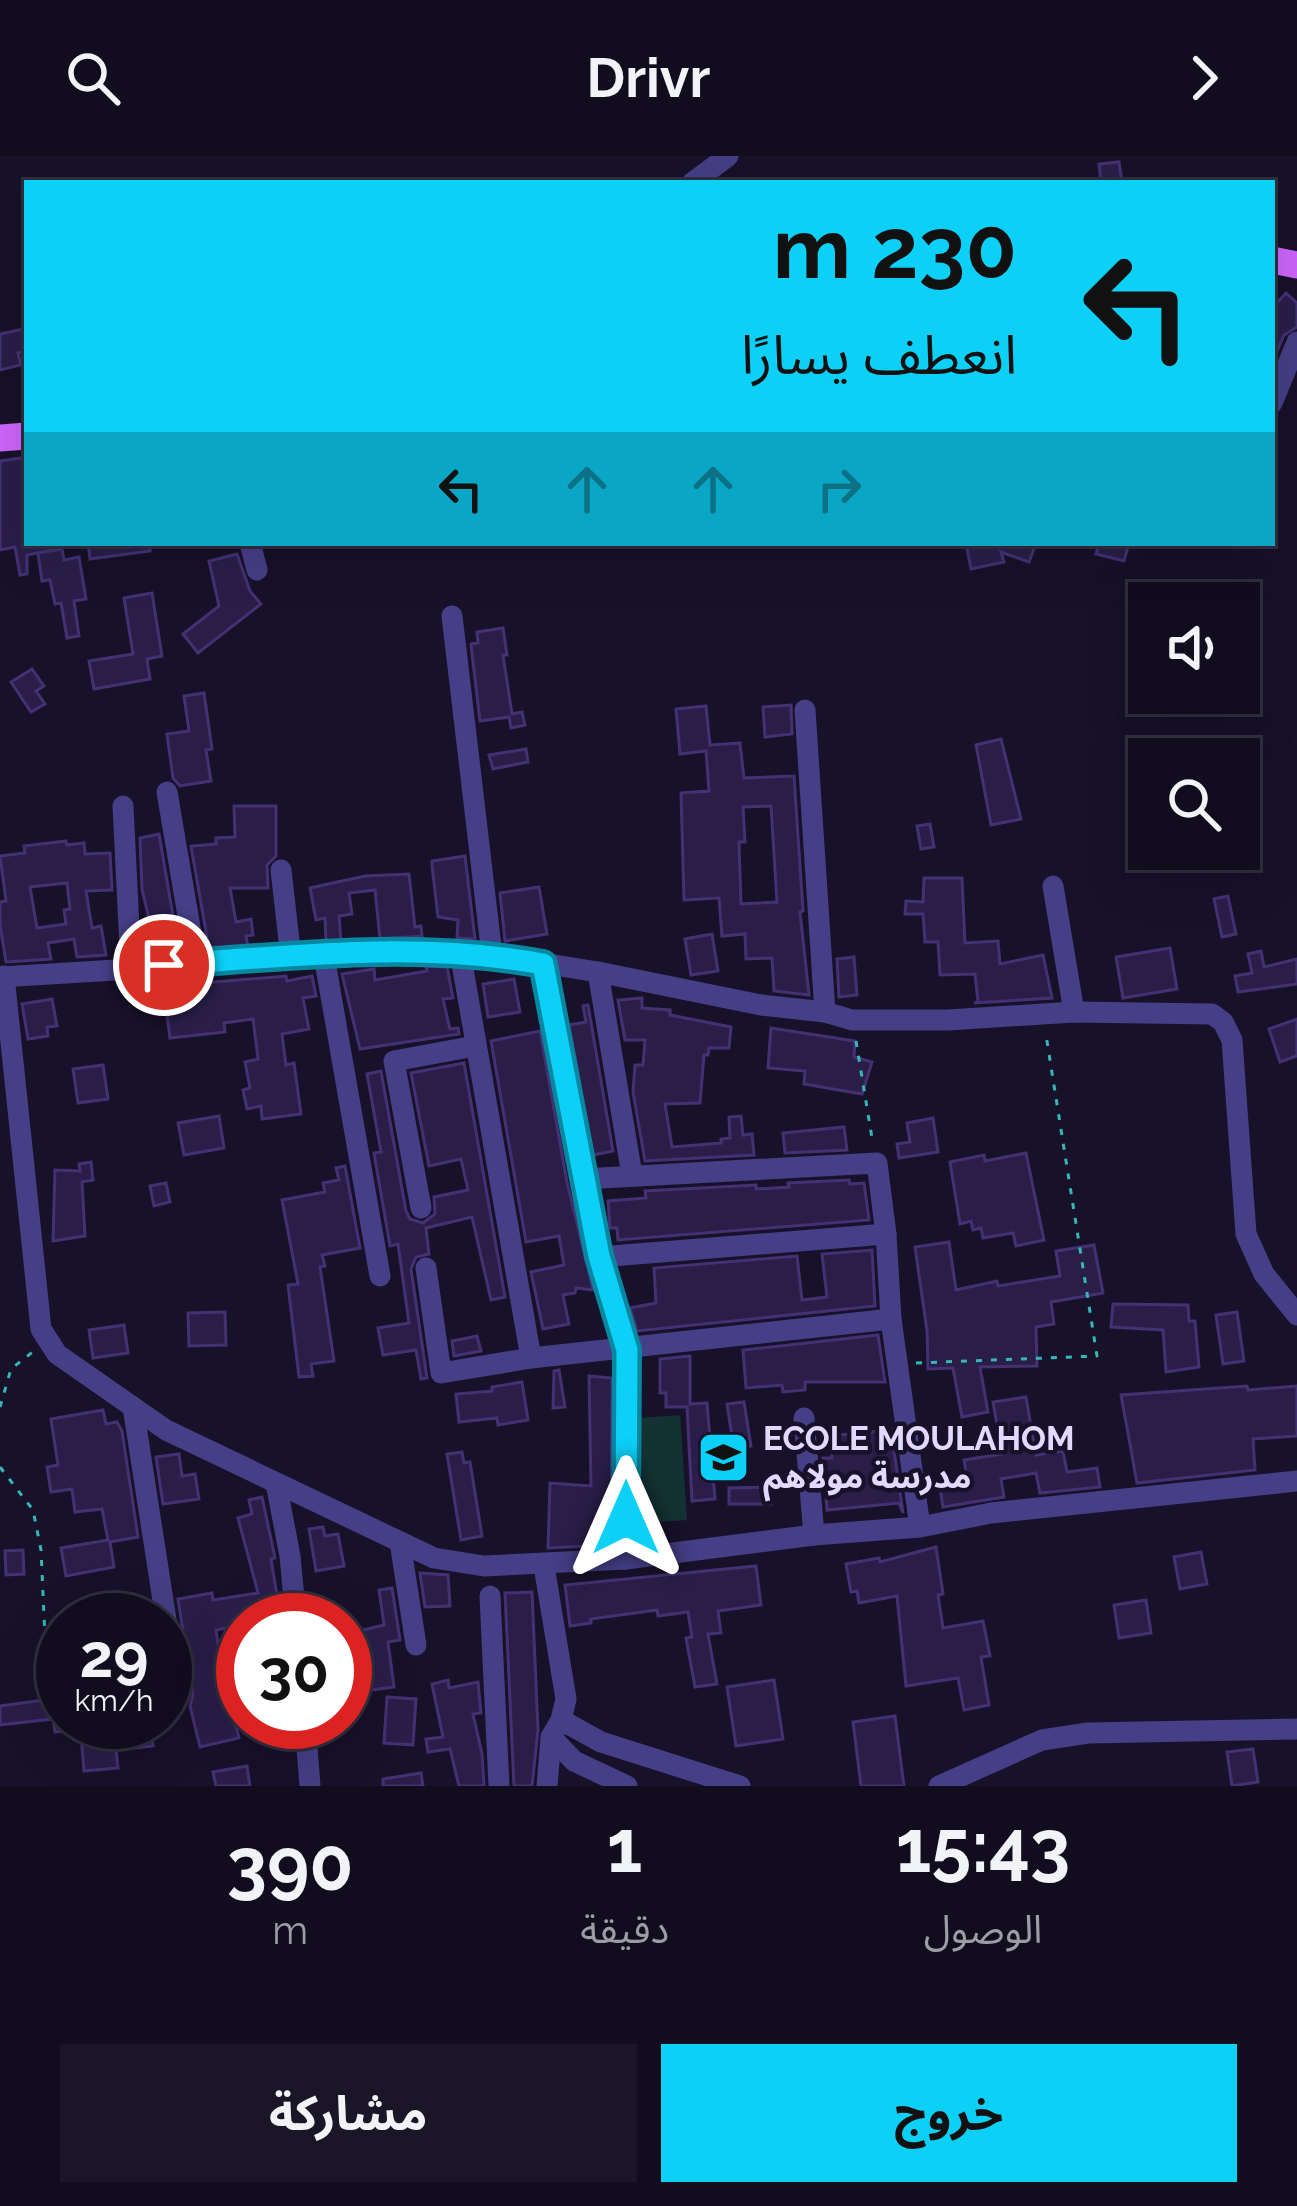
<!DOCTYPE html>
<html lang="ar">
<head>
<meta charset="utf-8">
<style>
  body { margin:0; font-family:Raleway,"Noto Sans Arabic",sans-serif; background:#1a1628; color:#f1f3f6; direction:rtl; height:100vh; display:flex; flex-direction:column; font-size:45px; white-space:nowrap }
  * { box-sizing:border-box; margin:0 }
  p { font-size:39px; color:#9c9ca4 }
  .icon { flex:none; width:66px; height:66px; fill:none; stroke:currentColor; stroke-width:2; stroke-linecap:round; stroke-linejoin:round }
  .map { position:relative; height:1630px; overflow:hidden; direction:ltr }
  .side { display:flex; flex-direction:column; background:#110d1f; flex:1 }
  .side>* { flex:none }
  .guide { position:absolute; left:24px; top:24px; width:1251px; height:366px; border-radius:0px; box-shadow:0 12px 48px #0002,0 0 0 3px #302d3d; direction:rtl; background:#0dd0f7; color:#111; overflow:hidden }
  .controls { position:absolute; left:1128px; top:426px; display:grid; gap:24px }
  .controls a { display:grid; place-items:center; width:132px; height:132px; border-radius:0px; background:#110d1f; box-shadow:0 12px 48px #0002,0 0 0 3px #302d3d; font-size:60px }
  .speed { position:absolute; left:36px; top:1437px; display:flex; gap:24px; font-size:60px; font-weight:700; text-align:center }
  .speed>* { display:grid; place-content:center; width:156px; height:156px; border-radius:50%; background:#110d1f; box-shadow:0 12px 48px #0002,0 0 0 3px #302d3d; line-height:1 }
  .speed small { font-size:30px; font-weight:400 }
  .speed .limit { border:18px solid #d22; background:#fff; color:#111 }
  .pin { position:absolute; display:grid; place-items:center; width:102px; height:102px; color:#fff; margin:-51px; border:6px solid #fff; border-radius:50%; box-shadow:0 3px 12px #0007 }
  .me { position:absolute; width:132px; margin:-66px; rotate:0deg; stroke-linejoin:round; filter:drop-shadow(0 0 9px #0008) }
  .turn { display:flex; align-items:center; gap:42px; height:252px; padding:0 60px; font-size:54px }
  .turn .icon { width:156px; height:156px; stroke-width:2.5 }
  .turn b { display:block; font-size:84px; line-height:102px }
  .lanes { display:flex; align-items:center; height:114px; padding:0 60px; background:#0003; justify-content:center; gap:60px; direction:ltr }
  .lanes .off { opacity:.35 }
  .eta { display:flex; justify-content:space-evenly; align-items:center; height:204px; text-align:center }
  .eta b { font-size:72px; font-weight:700; line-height:84px }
  .action { display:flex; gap:24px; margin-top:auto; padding:24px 60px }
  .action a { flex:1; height:138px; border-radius:0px; background:#0dd0f7; color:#111; font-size:48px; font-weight:700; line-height:138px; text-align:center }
  .action a+a { background:#1a1628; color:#f1f3f6 }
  header { display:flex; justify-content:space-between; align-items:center; height:156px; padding:0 60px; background:#110d1f; font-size:54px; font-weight:700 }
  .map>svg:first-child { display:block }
  .green { fill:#143233 }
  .building { fill:#2a1e49; stroke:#433174; stroke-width:3; fill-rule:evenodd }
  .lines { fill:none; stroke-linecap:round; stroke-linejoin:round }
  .path { stroke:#35b7b8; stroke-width:3; stroke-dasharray:6 9; stroke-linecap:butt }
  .minor { stroke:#463e86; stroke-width:21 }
  .major { stroke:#cc65fa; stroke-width:27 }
  .route-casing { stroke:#0887a1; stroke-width:30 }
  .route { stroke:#0dd0f7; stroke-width:21 }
  .labels { text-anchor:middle; stroke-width:9; stroke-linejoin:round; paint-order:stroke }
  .poi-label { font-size:33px; font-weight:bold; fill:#e1dafe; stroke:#171129; text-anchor:start }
</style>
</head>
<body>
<header><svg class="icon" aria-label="forward" viewBox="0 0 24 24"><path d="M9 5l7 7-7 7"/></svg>Drivr<svg class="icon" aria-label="search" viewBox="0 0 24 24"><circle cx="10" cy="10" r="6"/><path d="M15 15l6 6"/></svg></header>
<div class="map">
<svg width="1297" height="1630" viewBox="0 0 1297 1630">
  <rect width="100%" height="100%" fill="#171129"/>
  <path class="green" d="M680,1259L687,1364L645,1367L638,1262Z"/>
  <g class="building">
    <path d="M1119,6L1122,27H1101L1099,8Z"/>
    <path d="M1286,137L1297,147V171L1284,179L1272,207V152Z"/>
    <path d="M23,173L27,195L18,197L21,209L0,214V178Z"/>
    <path d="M27,301V387H54V394L27,399V418L20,419L15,391L0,394V305Z"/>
    <path d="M88,387H150V395L90,403Z"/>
    <path d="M966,387H1036L1029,406L1001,396L1004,406L971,413Z"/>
    <path d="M1099,387H1129L1124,405L1096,398Z"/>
    <path d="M62,393L64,404L79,401L86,443L74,445L79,480L67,482L61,447L55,448L50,424L42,425L38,397Z"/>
    <path d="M237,398L250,435L261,448L198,497L183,478L219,450L209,405Z"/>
    <path d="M152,437L162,500L147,503L150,523L94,533L89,505L133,498L124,442Z"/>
    <path d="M503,472L507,499H503L512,558L522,556L525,569L511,572L509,561L480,565L473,506L471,488L478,487L477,476Z"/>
    <path d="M32,513L44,530L36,535L45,548L31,556L11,526Z"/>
    <path d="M204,537L212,593L206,594L211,625L180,630L173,622L167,578L189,575L184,540Z"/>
    <path d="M791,549L792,578L765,581L763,551Z"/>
    <path d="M706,550L710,589L740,587L744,622L794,620L803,755L800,756L809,839L774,835L772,802L746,803L745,778L722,780L719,742L684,744L681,637L709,635L706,595L680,598L676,553ZM771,650L777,746L741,748L739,686H745L743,651Z"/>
    <path d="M1001,583L1021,663L991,669L976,589Z"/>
    <path d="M526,593L528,606L493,613L489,599Z"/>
    <path d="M234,650H276V700L267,709L268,732H230L236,766L251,763L253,779L246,780L248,791L209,793L191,690L216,688V682L235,681Z"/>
    <path d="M930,668L934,691L921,693L917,670Z"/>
    <path d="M159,678L179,795L148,797L144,768L150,767L142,733L140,682Z"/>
    <path d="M66,685L67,689L84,687L85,698L110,697L112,734L86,735L92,772L101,770L106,799L77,801L74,783L48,787L51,803L6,806L0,769V746L6,745L0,700L25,697L24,690ZM67,727L70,753L64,754L66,768L37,772L30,731Z"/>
    <path d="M465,700L475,783L457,782L458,764L438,761L432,710V705Z"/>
    <path d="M409,718L415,771L421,770L422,780L380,783L375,734L349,737L352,758L339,760L341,785H326L325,762L316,764L310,732L365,720Z"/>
    <path d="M924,722H962L965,787L998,785L1000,808L1043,799L1052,842L974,847L978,846L975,818L940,819L938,786H925L923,758H905L906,745L923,746Z"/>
    <path d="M539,731L547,778L505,785L500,737Z"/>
    <path d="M1228,740L1236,778L1222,781L1214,743Z"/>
    <path d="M712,778L718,815L691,819L685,783Z"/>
    <path d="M1170,792L1177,833L1123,842L1116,801Z"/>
    <path d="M1261,795L1264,811L1297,803V828L1238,836L1235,820L1252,817L1248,798Z"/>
    <path d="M854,801L857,839L839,841L837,803Z"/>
    <path d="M426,810L447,811L453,842L443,843L450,873L458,872L459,878L360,893L342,818L374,813L375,824L427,815Z"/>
    <path d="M286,820L287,825L312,820L316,840L303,842L309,873L282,878L286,909L294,907L301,958L262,963L261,950L247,953L243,934L250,932L245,906L258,903L253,863L224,867L225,876L170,882L166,852L156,854L153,831Z"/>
    <path d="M514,823L520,856L488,861L483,828Z"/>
    <path d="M642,842V852L670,854V859L731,871L729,892H709L708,899H704L700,947L665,948L672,991L721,987V983L730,982L729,961L741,960L743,979L752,978L754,999L645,1005L633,936L635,909H643L645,884H625L618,844Z"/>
    <path d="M52,843L57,870L47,871L48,880L28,883L22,848Z"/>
    <path d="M588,849L613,995L593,999L569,869L586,866L583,850Z"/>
    <path d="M1297,863V900L1280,906L1269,873Z"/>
    <path d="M771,872L855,885L854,901L872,906L862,938L804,928L805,915L768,912Z"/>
    <path d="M540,875L567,1026L593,1134L576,1132L575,1137L563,1139L569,1168L543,1173L531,1116L564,1109L559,1080L526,1086L491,885Z"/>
    <path d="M464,907L505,1141L491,1144L472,1061L426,1072L429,1098L416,1101L411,1113L427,1222L421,1223L416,1194L383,1199L378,1172L409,1167L398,1088L390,1090L374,997L381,996L367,918L381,915L406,1055L410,1063L423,1067L435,1058L434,1041L468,1034L461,1003L429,1010L411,917Z"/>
    <path d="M103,909L108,943L78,947L73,913Z"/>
    <path d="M219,960L224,992L184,999L178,967Z"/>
    <path d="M933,962L938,996L899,1002L897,988L910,986L907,967Z"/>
    <path d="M844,971L847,994L785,997L783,977Z"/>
    <path d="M1026,997L1044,1084L1016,1090L1013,1077L983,1082L981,1072L973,1074L971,1065L960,1068L950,1006L984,999L985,1005Z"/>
    <path d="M91,1006L93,1024L82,1026L85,1080L53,1085L55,1014L80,1015L79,1008Z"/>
    <path d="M345,1010L360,1092L322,1099L325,1110L320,1111L334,1205L311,1208L313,1220L299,1221L288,1129L298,1128L282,1044L325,1036L323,1027L339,1024L336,1012Z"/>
    <path d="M849,1024L850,1028L864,1027L869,1064L618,1084L617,1072H610L608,1045L646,1042L645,1035L756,1029V1033L789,1031L788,1027Z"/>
    <path d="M166,1027L170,1046L154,1050L150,1030Z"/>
    <path d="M949,1086L956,1134L997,1125L998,1130L1060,1120L1056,1095L1094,1089L1103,1137L1051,1146L1054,1168L1036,1171L1037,1210L980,1211L988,1256L962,1261L953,1212L928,1213L927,1175L915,1091Z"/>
    <path d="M872,1094L875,1150L637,1175L630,1152L656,1147L654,1112L797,1100L802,1144L827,1141L822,1098Z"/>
    <path d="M1113,1148L1188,1149L1189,1165H1195L1199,1211L1166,1216L1163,1174L1111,1171Z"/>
    <path d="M225,1156L226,1189L189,1190L188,1157Z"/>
    <path d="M1237,1156L1244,1205L1223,1208L1216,1159Z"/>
    <path d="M124,1169L128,1197L93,1202L89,1174Z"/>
    <path d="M878,1179L885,1226H805V1234L783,1236L782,1229L746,1232L743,1194Z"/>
    <path d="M477,1180L481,1195L454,1200L452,1185Z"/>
    <path d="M690,1200V1248L707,1247L715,1343L692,1345L687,1251H666V1237H660V1203Z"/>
    <path d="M559,1214L565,1251L553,1252L554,1215Z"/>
    <path d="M589,1220L612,1222L611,1389L548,1392L550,1327L591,1330Z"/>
    <path d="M522,1226L528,1264L498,1269L497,1262L459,1266L456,1238L492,1235V1231Z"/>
    <path d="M1247,1230L1248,1234L1297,1230V1280L1253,1283L1255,1314L1137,1327L1121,1239Z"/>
    <path d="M1026,1241L1036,1299L1063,1295L1067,1316L1097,1312L1100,1331L1040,1337L1036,1317L1001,1323L1004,1341L943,1351L940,1332L968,1328L964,1304L1002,1298L993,1246Z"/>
    <path d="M744,1246L751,1290L734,1293L727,1248Z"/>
    <path d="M103,1254L106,1268L117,1266L122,1275L138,1381L110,1386L114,1411L66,1420L61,1392L108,1384L102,1353L75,1356L72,1333L51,1336L47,1311L58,1309L51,1263Z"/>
    <path d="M888,1274H891L903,1357L899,1347L827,1354L823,1302H832L830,1280Z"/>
    <path d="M462,1296L464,1307L470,1306L482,1380L461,1384L447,1298Z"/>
    <path d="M179,1298L182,1320L195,1318L199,1343L163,1348L156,1301Z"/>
    <path d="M771,1331V1348H729V1332Z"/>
    <path d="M262,1341L275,1402L271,1403L281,1464H243V1469L216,1474L221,1509L243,1505V1527L226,1529L239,1582L200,1591L190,1550L193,1539L178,1443L212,1437L213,1444L258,1437L238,1362L252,1358L249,1344Z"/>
    <path d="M323,1371L325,1380L338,1378L344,1410L316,1415L309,1373Z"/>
    <path d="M936,1391L943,1438L938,1439L943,1472L983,1465L990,1500L981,1501L989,1549L964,1554L958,1522L906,1530L897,1440L859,1447L857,1435L851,1436L846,1408L879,1402L880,1406Z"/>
    <path d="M23,1394L24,1418L6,1419L5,1395Z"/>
    <path d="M1201,1396L1207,1428L1180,1433L1174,1401Z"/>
    <path d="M756,1410L761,1449L718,1455L721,1477L708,1478L717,1528L695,1531L686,1482L692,1481L688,1456L658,1460L657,1454L591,1463V1467L570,1470L565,1429Z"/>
    <path d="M420,1417L448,1419L450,1450L425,1451Z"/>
    <path d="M392,1432L400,1484L388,1486L394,1531L371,1534L363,1474L384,1469L379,1434Z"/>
    <path d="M532,1436L538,1574L532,1630H514L505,1437Z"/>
    <path d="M1146,1444L1151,1477L1119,1482L1114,1449Z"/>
    <path d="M148,1446L151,1464H118L115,1453Z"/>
    <path d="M448,1524L449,1532L478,1526L481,1557L473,1558L482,1598L484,1630H459L450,1593L428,1596L426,1583L443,1581L432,1528Z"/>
    <path d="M774,1524L783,1583L736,1590L727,1531Z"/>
    <path d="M63,1534V1575L55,1576L53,1563L0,1569V1550L51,1543L50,1536Z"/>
    <path d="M387,1541L416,1543L413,1589L384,1587Z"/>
    <path d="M895,1560L904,1630H861L853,1566Z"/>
    <path d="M104,1566H150L153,1590L116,1594L118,1612L84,1615L80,1568Z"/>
    <path d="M1253,1593L1258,1626L1232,1630L1227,1596Z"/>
    <path d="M247,1610L250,1630H216L213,1616Z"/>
    <path d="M421,1617L423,1630H383V1623Z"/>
  </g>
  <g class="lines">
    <g class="path">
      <path d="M856,885L873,988"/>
      <path d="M916,1207L1097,1200L1046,879"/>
      <path d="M0,1251L11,1213L35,1194"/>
      <path d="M0,1311L33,1354L41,1394L48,1548"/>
    </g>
    <g class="minor">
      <path d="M692,27L728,0"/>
      <path d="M1272,247L1297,186"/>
      <path d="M250,387L257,414"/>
      <path d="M452,460L492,799"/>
      <path d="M805,554L825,856"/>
      <path d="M167,636L196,807"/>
      <path d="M123,650L131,812"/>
      <path d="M281,714L291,802"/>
      <path d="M1053,730L1074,856"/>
      <path d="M460,796L531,1202"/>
      <path d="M324,800L380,1120"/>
      <path d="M543,808L582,1023L599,1101L627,1194L626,1403"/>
      <path d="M598,816L632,1019"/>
      <path d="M4,820L41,1173L57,1198L166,1274L434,1402L484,1410L626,1403L814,1379L920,1371L991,1357L1297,1325"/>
      <path d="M0,821L429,795L492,799L598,816L761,849L825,856L852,864H948L1074,856L1212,858L1223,866L1232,884L1246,1078L1264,1118L1297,1159"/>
      <path d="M582,1023L877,1007L886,1078L891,1163L920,1371"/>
      <path d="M421,1052L394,905L475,890"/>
      <path d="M599,1101L886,1078"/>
      <path d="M426,1112L441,1217L531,1202L891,1163"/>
      <path d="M133,1251L178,1541"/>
      <path d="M804,1262L814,1379"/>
      <path d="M276,1327L290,1400L296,1464"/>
      <path d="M400,1386L416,1489"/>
      <path d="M544,1410L566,1543L561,1564L551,1581L547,1630"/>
      <path d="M490,1440L499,1630"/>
      <path d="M561,1564L601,1586L740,1630"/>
      <path d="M305,1566L310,1630"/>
      <path d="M551,1581L574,1605L627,1630"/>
      <path d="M939,1630L1042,1584L1088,1577L1297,1573"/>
    </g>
    <g class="major">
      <path d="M1272,104L1297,109"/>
      <path d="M0,282L27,280"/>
    </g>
  </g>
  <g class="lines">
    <defs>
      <path id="route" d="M164,809C289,800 418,785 543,808L599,1100L627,1194L626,1362"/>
    </defs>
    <use href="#route" class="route-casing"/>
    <use href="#route" class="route"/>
  </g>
  <defs>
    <symbol id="school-square" viewBox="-11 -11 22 22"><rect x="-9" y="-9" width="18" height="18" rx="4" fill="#0dd0f7" stroke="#171129"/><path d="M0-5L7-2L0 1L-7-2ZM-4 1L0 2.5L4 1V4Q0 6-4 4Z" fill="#111"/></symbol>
  </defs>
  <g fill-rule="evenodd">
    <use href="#school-square" x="694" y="1272" width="59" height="59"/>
  </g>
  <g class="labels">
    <g class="poi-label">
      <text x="763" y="1294">ECOLE MOULAHOM<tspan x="763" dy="38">مدرسة مولاهم</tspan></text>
    </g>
  </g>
</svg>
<div class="controls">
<a><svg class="icon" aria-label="sound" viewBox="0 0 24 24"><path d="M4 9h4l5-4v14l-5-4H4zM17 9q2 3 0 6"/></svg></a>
<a><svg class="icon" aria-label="search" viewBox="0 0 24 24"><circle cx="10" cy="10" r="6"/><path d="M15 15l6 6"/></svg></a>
</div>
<div class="speed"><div>29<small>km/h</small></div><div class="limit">30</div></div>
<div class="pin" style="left:164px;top:809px;background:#d93025"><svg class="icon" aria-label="arrive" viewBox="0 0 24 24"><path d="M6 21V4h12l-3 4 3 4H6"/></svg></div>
<svg class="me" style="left:626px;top:1362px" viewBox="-20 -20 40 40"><path d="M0-17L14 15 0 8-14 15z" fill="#0dd0f7" stroke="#fff" stroke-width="4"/></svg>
<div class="guide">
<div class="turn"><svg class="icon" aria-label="left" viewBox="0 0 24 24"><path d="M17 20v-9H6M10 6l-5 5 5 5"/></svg><div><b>230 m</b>انعطف يسارًا</div></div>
<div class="lanes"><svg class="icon" aria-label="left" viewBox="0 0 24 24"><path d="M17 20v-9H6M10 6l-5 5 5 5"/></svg><svg class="icon off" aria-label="ahead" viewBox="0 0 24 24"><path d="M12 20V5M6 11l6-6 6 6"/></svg><svg class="icon off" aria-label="ahead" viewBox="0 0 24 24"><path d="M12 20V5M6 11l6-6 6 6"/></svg><svg class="icon off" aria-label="right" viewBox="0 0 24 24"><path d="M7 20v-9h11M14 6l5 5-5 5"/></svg></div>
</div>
</div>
<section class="side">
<div class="eta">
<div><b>15:43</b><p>الوصول</p></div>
<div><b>1</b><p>دقيقة</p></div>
<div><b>390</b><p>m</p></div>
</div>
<div class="action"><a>خروج</a><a>مشاركة</a></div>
</section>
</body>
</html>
